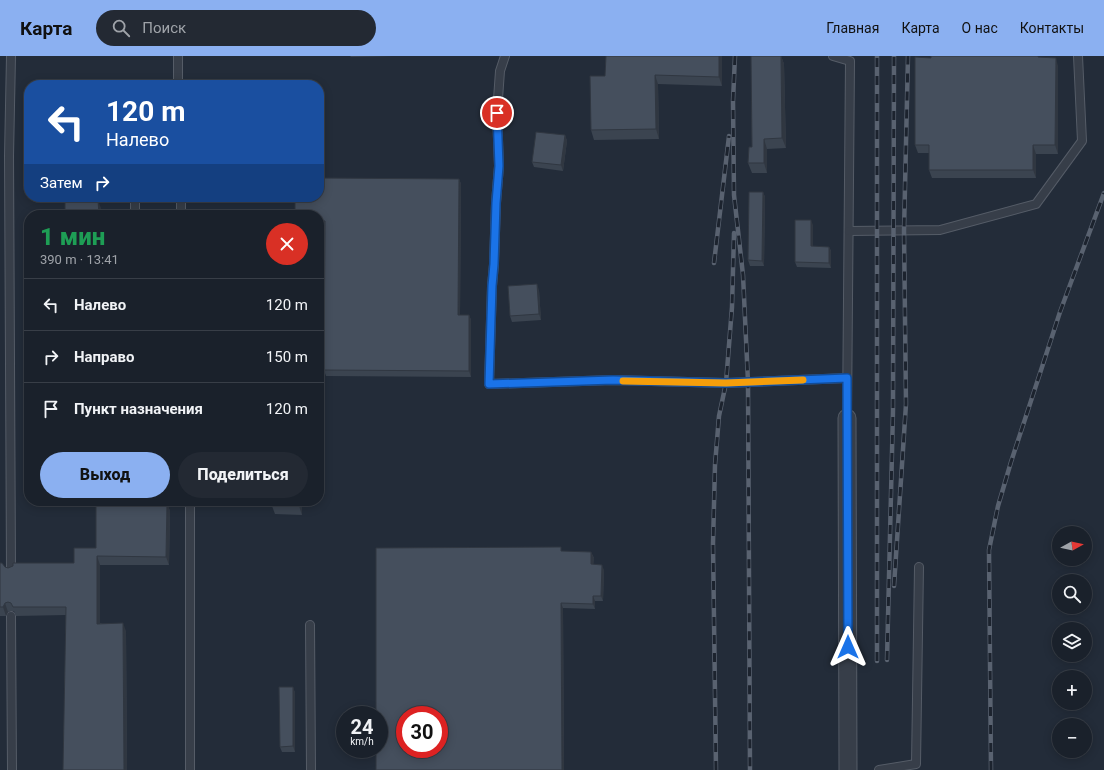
<!DOCTYPE html>
<html lang="ru">
<head>
<meta charset="utf-8">
<style>
  body { margin:0; font-family:Roboto,sans-serif; background:#232933; color:#f1f3f6; height:100vh; display:flex; flex-direction:column; font-size:15px; white-space:nowrap }
  * { box-sizing:border-box; margin:0 }
  p { font-size:13px; color:#9fa3a9 }
  .icon { flex:none; width:22px; height:22px; fill:none; stroke:currentColor; stroke-width:2; stroke-linecap:round; stroke-linejoin:round }
  .map { position:relative; flex:1; overflow:hidden }
  .sheet { position:absolute; left:24px; top:154px; width:300px; height:296px; display:flex; flex-direction:column; background:#1a212b; border-radius:16px; box-shadow:0 2px 10px #0003,0 0 0 1px #383e47 }
  .sheet>* { flex:none }
  .top-card { position:absolute; left:24px; top:24px; width:300px; height:122px; border-radius:16px; box-shadow:0 2px 10px #0003,0 0 0 1px #383e47; background:#1a4fa0; color:#fff; overflow:hidden }
  .needle { width:26px; rotate:82deg }
  .tools { position:absolute; left:1052px; top:470px; display:grid; gap:8px }
  .tools a { display:grid; place-items:center; width:40px; height:40px; border-radius:50%; background:#1a212b; box-shadow:0 2px 10px #0003,0 0 0 1px #383e47; font-size:20px }
  .speed { position:absolute; left:336px; top:650px; display:flex; gap:8px; font-size:20px; font-weight:700; text-align:center }
  .speed>* { display:grid; place-content:center; width:52px; height:52px; border-radius:50%; background:#1a212b; box-shadow:0 2px 10px #0003,0 0 0 1px #383e47; line-height:1 }
  .speed small { font-size:10px; font-weight:400 }
  .speed .limit { border:6px solid #d22; background:#fff; color:#111 }
  .pin { position:absolute; display:grid; place-items:center; width:34px; height:34px; color:#fff; margin:-17px; border:2px solid #fff; border-radius:50%; box-shadow:0 1px 4px #0007 }
  .me { position:absolute; width:44px; margin:-22px; rotate:0deg; stroke-linejoin:round; filter:drop-shadow(0 0 3px #0008) }
  .turn { display:flex; align-items:center; gap:14px; height:84px; padding:0 16px; font-size:18px }
  .turn .icon { width:52px; height:52px; stroke-width:2.5 }
  .turn b { display:block; font-size:28px; line-height:34px }
  .then { display:flex; align-items:center; height:38px; padding:0 16px; background:#0003; gap:8px; font-size:15px }
  .round { display:grid; place-items:center; flex:none; width:42px; height:42px; border-radius:21px; background:#232933 }
  .overview { display:flex; align-items:center; justify-content:space-between; height:68px; padding:0 16px }
  h1 { font-size:24px; font-weight:800; line-height:30px; color:#1e9e55 }
  .cta { display:flex; gap:8px; margin-top:auto; padding:8px 16px }
  .cta a { flex:1; height:46px; border-radius:24px; background:#8bb0f1; color:#111; font-size:16px; font-weight:800; line-height:46px; text-align:center }
  .cta a+a { background:#232933; color:#f1f3f6 }
  ul { padding:0; list-style:none }
  li { display:flex; align-items:center; gap:12px; height:52px; padding:0 16px; border-top:1px solid #383e47 }
  li div { flex:1 }
  li b { display:block; font-size:15px }
  li em { font-style:normal }
  header { display:flex; align-items:center; gap:24px; box-sizing:border-box; height:56px; padding:0 20px; background:#8bb0f1; color:#111 }
  header strong { font-size:19px }
  nav { display:flex; gap:22px; margin-inline-start:auto; font-size:14px }
  .search { width:280px; height:36px; background:#232933; display:flex; align-items:center; gap:10px; box-sizing:border-box; padding:0 14px; border-radius:22px; color:#9fa3a9; font-size:15px }
  .map>svg:first-child { display:block }
  .lines { fill:none; stroke-linecap:round; stroke-linejoin:round }
  .lane-casing { stroke:#555c67; stroke-width:10 }
  .street-casing { stroke:#555c67; stroke-width:19 }
  .lane { stroke:#373e49; stroke-width:8 }
  .street { stroke:#373e49; stroke-width:17 }
  .rail-casing { stroke:#596270; stroke-width:4.5 }
  .rail { stroke:#1c232e; stroke-width:3; stroke-dasharray:9; stroke-linecap:butt }
  .wall { fill:#3b4450 }
  .shaded-wall { fill:#303741 }
  .building { fill:#454f5d; stroke:#303741; fill-rule:evenodd }
  .route-casing { stroke:#114b97; stroke-width:10 }
  .route { stroke:#1a73e8; stroke-width:7 }
  .slow { stroke:#f59e0b; stroke-width:7 }
</style>
</head>
<body>
<header>
<strong>Карта</strong>
<div class="search"><svg class="icon" aria-label="search" viewBox="0 0 24 24"><circle cx="10" cy="10" r="6"/><path d="M15 15l6 6"/></svg>Поиск</div>
<nav><a>Главная</a><a>Карта</a><a>О нас</a><a>Контакты</a></nav>
</header>
<div class="map">
<svg width="1104" height="714" viewBox="0 0 1104 714">
  <rect width="100%" height="100%" fill="#232c39"/>
  <g class="lines">
    <defs>
      <g id="lane">
        <path d="M11,0L9,100L11,515"/>
        <path d="M178,0V29"/>
        <path d="M505,0L500,15L497,57L499,110L496,147L494,208L492,230L489,328L613,324L726,327L847,322"/>
        <path d="M833,0L850,5L847,362"/>
        <path d="M135,141V159"/>
        <path d="M181,141V159"/>
        <path d="M849,175L940,174L1036,148L1082,85L1078,0"/>
        <path d="M11,560L12,714"/>
        <path d="M310,569L311,714"/>
        <path d="M190,714V445"/>
        <path d="M879,714L916,708L919,511"/>
      </g>
      <path id="street" d="M847,362L848,714"/>
    </defs>
    <use href="#lane" class="lane-casing"/>
    <use href="#street" class="street-casing"/>
    <use href="#lane" class="lane"/>
    <use href="#street" class="street"/>
    <defs>
      <g id="rail">
        <path d="M735,0L733,45L734,139L743,219L748,326L750,714"/>
        <path d="M714,207L729,80"/>
        <path d="M894,530L906,348L904,175L908,0"/>
        <path d="M887,604L893,355L894,0"/>
        <path d="M877,605V0"/>
        <path d="M716,714L713,488L715,409L719,360L726,327L732,251L734,177"/>
        <path d="M991,714L989,494L998,450L1011,406L1060,256L1104,137"/>
      </g>
    </defs>
    <use href="#rail" class="rail-casing"/>
    <use href="#rail" class="rail"/>
  </g>
  <g class="wall">
    <path d="M350,0H394L351,1Z"/>
    <path d="M606,0H722V30L658,28L659,83L594,84L591,74L605,20Z"/>
    <path d="M751,0H781L784,8L786,92L767,93V117H752L748,107L752,91Z"/>
    <path d="M1041,2L1058,10V98H1036V122H932L929,114V97H918L915,89Z"/>
    <path d="M565,79L567,85L563,115L534,111L532,106Z"/>
    <path d="M459,123L461,128L460,259H469L471,264V321L326,320L324,314V171H319V159Z"/>
    <path d="M763,136L765,141L764,210H750L748,204Z"/>
    <path d="M813,169V191H829L831,195V212L797,211L795,206Z"/>
    <path d="M539,234L541,264L512,266L510,260Z"/>
    <path d="M144,445H166V446L170,455L169,509H100V567L126,575L127,714H63L66,559L16,560L14,555H11L8,556L6,560H0V507L5,511L8,512L74,507L96,492L144,446Z"/>
    <path d="M272,445H302V459L275,458L272,450Z"/>
    <path d="M562,495L591,496L594,502L593,508L604,514L603,545H595V553L563,552L564,714H376Z"/>
    <path d="M293,631L295,637V696H282L280,691Z"/>
  </g>
  <g class="shaded-wall">
    <path d="M719,0H722V30L719,21Z"/>
    <path d="M781,0L784,8L786,92L782,82Z"/>
    <path d="M1056,2L1058,10V98L1055,89Z"/>
    <path d="M655,19L658,28L659,83L656,73Z"/>
    <path d="M565,79L567,85L563,115L561,109Z"/>
    <path d="M764,83L767,93V117L764,107Z"/>
    <path d="M1033,89L1036,98V122L1033,114Z"/>
    <path d="M459,123L461,128L460,264L458,259Z"/>
    <path d="M763,136L765,141L764,210L762,205Z"/>
    <path d="M98,144L102,155V159H99Z"/>
    <path d="M811,164L813,169V195L811,190Z"/>
    <path d="M829,191L831,195V212L829,207Z"/>
    <path d="M537,228L539,234L541,264L539,258Z"/>
    <path d="M469,259L471,264V321L469,315Z"/>
    <path d="M299,445H302V459L299,450Z"/>
    <path d="M167,447L170,455L169,509L166,501Z"/>
    <path d="M591,496L594,502L593,514L591,508Z"/>
    <path d="M97,500L100,509V576L97,568Z"/>
    <path d="M602,509L604,514L603,545L601,540Z"/>
    <path d="M593,540L595,545V553L593,548Z"/>
    <path d="M5,547L8,556L6,560L3,551Z"/>
    <path d="M561,547L563,552L564,714H562Z"/>
    <path d="M123,567L126,575L127,714H124Z"/>
    <path d="M293,631L295,637V696L293,690Z"/>
  </g>
  <g class="building">
    <path d="M606,0H719V21L655,19L656,73L591,74L590,20H605Z"/>
    <path d="M751,0H781L782,82L764,83V107H748L749,91H752Z"/>
    <path d="M931,0H1038V1L1056,2L1055,89H1033V114H929V89H915V1L931,2Z"/>
    <path d="M536,76L565,79L561,109L532,106Z"/>
    <path d="M319,122L459,123L458,259H469V315L324,314L325,165H319V159H295V141H319Z"/>
    <path d="M749,136H763L762,205L748,204Z"/>
    <path d="M98,144L99,159H65V145Z"/>
    <rect x="158" y="154" width="16" height="5"/>
    <path d="M795,164H811V190L829,191V207L795,206Z"/>
    <path d="M537,228L539,258L510,260L508,230Z"/>
    <path d="M144,445H162V446L167,447L166,501L97,500V568L123,567L124,714H63L66,551H13L11,547L8,546L5,547L3,551H0V507H2L5,511L8,512L13,510V507H74V492H96V446H144Z"/>
    <rect x="272" y="445" width="27" height="5"/>
    <path d="M561,491V495L591,496V508L602,509L601,540H593V548L561,547L562,714H376V693H379V659H376V492ZM405,659H439V693H405Z"/>
    <path d="M279,631H293V690L280,691Z"/>
  </g>
  <g class="lines">
    <defs>
      <path id="route" d="M497,57L499,110L496,147L494,208L492,230L489,328L613,324L726,327L847,322L848,591"/>
    </defs>
    <use href="#route" class="route-casing"/>
    <use href="#route" class="route"/>
    <path class="slow" d="M623,325L726,327L803,324"/>
  </g>
</svg>
<div class="tools">
<a><svg class="needle" viewBox="-14 -14 28 28"><path d="M0-13l5 13h-10z" fill="#e53935"/><path d="M0 13l5-13h-10z" fill="#9fa3a9"/></svg></a>
<a><svg class="icon" aria-label="search" viewBox="0 0 24 24"><circle cx="10" cy="10" r="6"/><path d="M15 15l6 6"/></svg></a>
<a><svg class="icon" aria-label="layers" viewBox="0 0 24 24"><path d="M12 4l9 5-9 5-9-5zM3 14l9 5 9-5"/></svg></a>
<a>+</a>
<a>−</a>
</div>
<div class="speed"><div>24<small>km/h</small></div><div class="limit">30</div></div>
<div class="pin" style="left:497px;top:57px;background:#d93025"><svg class="icon" aria-label="arrive" viewBox="0 0 24 24"><path d="M6 21V4h12l-3 4 3 4H6"/></svg></div>
<svg class="me" style="left:848px;top:591px" viewBox="-20 -20 40 40"><path d="M0-17L14 15 0 8-14 15z" fill="#1a73e8" stroke="#fff" stroke-width="4"/></svg>
<div class="top-card">
<div class="turn"><svg class="icon" aria-label="left" viewBox="0 0 24 24"><path d="M17 20v-9H6M10 6l-5 5 5 5"/></svg><div><b>120 m</b>Налево</div></div>
<div class="then">Затем<svg class="icon" aria-label="right" viewBox="0 0 24 24"><path d="M7 20v-9h11M14 6l5 5-5 5"/></svg></div>
</div>
<section class="sheet">
<div class="overview"><div><h1>1 мин</h1><p>390 m · 13:41</p></div><a class="round" style="background:#d93025;color:#fff"><svg class="icon" aria-label="close" viewBox="0 0 24 24"><path d="M6 6l12 12M18 6L6 18"/></svg></a></div>
<ul>
<li><svg class="icon" aria-label="left" viewBox="0 0 24 24"><path d="M17 20v-9H6M10 6l-5 5 5 5"/></svg><div><b>Налево</b></div><em>120 m</em></li>
<li><svg class="icon" aria-label="right" viewBox="0 0 24 24"><path d="M7 20v-9h11M14 6l5 5-5 5"/></svg><div><b>Направо</b></div><em>150 m</em></li>
<li><svg class="icon" aria-label="arrive" viewBox="0 0 24 24"><path d="M6 21V4h12l-3 4 3 4H6"/></svg><div><b>Пункт назначения</b></div><em>120 m</em></li>
</ul>
<div class="cta"><a>Выход</a><a>Поделиться</a></div>
</section>
</div>
</body>
</html>
